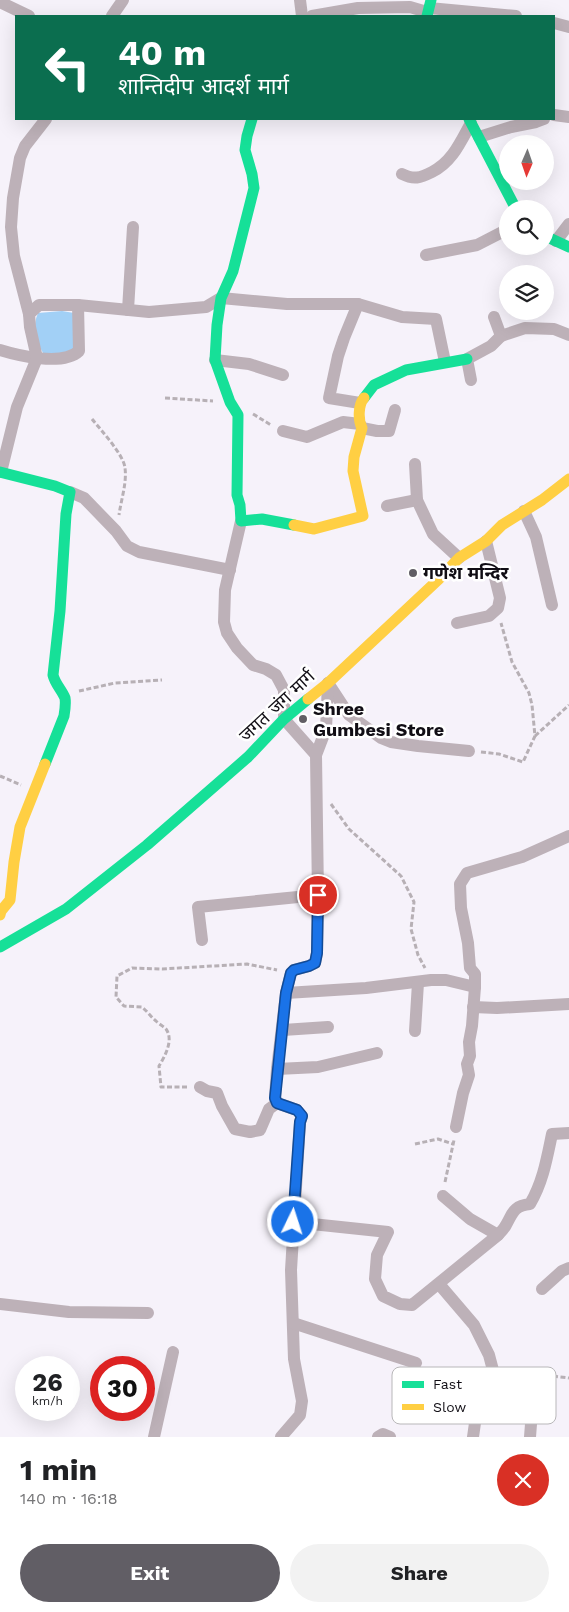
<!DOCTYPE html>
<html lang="en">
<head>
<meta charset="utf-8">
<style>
  body { margin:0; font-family:"Work Sans","Noto Sans Devanagari",sans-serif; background:#f2f2f2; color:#202124; height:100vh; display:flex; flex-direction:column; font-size:19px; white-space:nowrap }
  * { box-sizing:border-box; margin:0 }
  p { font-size:16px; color:#757577 }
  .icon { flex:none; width:28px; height:28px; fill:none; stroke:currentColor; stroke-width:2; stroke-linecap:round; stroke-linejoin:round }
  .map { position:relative; height:1437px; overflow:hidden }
  .drawer { display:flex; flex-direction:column; background:#fff; flex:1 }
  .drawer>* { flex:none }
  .banner { position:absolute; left:15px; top:15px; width:540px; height:105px; border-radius:0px; box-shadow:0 5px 20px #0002; background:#0b6e4f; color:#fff; overflow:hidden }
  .needle { width:32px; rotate:182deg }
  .tools { position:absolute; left:499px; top:135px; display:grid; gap:10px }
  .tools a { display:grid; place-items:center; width:55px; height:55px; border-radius:50%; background:#fff; box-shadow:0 5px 20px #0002; font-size:25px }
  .speed { position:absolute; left:15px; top:1356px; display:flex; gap:10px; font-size:25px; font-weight:700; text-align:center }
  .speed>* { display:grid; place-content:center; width:65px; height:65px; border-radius:50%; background:#fff; box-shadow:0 5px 20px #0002; line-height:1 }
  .speed small { font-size:12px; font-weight:400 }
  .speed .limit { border:8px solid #d22; background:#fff; color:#111 }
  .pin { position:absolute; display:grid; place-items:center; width:42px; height:42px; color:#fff; margin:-21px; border:2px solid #fff; border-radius:50%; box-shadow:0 1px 5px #0007 }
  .me { position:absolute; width:55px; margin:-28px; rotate:4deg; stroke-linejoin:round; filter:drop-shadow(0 0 4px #0008) }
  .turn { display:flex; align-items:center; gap:18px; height:105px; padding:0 20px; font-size:22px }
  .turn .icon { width:65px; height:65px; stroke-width:2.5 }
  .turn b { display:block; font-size:35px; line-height:42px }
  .round { display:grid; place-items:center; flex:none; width:52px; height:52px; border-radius:26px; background:#f2f2f2 }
  .head { display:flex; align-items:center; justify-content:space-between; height:85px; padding:0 20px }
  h1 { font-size:30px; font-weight:700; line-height:38px }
  .cta { display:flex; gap:10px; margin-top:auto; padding:10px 20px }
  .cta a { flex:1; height:58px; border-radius:30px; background:#615e65; color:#fff; font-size:20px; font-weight:700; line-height:58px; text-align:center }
  .cta a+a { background:#f2f2f2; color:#202124 }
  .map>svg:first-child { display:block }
  .water { fill:#a2d0f6 }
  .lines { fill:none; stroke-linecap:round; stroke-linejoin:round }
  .path { stroke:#b7b0b5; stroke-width:3; stroke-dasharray:5 2.5; stroke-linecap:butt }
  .street { stroke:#bdb1b8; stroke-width:12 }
  .fast { stroke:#16e098; stroke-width:11 }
  .slow { stroke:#ffcf43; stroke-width:11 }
  .route-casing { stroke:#114b97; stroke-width:12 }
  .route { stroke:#1a73e8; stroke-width:9 }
  .poi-dot { fill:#615e65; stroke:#fff; stroke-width:2 }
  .labels { text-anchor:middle; stroke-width:5; stroke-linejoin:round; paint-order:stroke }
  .poi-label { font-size:18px; font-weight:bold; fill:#110e15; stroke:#fff; text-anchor:start }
  .street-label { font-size:18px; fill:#110e15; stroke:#fff }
  .key { fill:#fff; stroke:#b8b7b9; stroke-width:1 }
  .key-label { font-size:14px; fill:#110e15 }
</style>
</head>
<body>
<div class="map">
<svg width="569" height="1437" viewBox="0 0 569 1437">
  <rect width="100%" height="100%" fill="#f6f2fa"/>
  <path class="water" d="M62,311L74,313L76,348L67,353H43C36,341 32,326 38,313Z"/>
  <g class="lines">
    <g class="path">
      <path d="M165,398L213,401"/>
      <path d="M253,414L271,425"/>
      <path d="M92,419C100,429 124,455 125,468C127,483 121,500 119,515"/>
      <path d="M79,691L115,683L162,680"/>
      <path d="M535,736L569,705"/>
      <path d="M481,752L499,754L523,762L535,736L532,705L529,693L512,662L501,623"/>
      <path d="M0,776L21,785"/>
      <path d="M331,804L349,829L401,876L414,902L411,929L418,955L425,968"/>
      <path d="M187,1087H161L159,1066C165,1056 174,1040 166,1029C163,1026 159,1024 156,1021C151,1017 147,1011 142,1007L124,1006L116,997L117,976L132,968L162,969L247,964L277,970"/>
      <path d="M415,1144L438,1139L453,1144"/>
      <path d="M445,1182L454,1140"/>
      <path d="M426,1371L437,1380L463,1386L475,1392"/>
      <path d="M538,1387L544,1375L569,1378"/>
    </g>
    <g class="street">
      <path d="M300,0L302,16"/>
      <path d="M0,2L29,16"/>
      <path d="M429,8L516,16"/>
      <path d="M112,16L123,0"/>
      <path d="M312,16L358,8L410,7L427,12"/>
      <path d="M554,23L569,27"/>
      <path d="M554,115L569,117"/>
      <path d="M479,137L511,127L536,122L544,119"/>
      <path d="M402,174C414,180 420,178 432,172C452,162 460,143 471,123"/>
      <path d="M556,241L569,224"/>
      <path d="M426,255L477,245L508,229"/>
      <path d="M358,304L344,338L338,356L329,398L360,403"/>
      <path d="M128,310L133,227"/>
      <path d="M29,314L14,256L11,227L13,198L20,158L25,146L46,119"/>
      <path d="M494,317L501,336L525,328L554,329L569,335"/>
      <path d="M0,350C19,356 63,366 79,351L78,305"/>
      <path d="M215,360L249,364L283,375"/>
      <path d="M471,380L467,359L491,346L501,336"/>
      <path d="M362,428L377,431H389L395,410"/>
      <path d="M283,431L307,437L343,422L360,424"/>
      <path d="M415,464L417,500L433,534L459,558"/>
      <path d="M1,472L17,407L37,358L30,327L29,314L39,305H78L149,312L206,307L221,298L287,304H358L402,317L436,319L445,362"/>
      <path d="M70,492L84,498L116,531L127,546L139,552L230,570"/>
      <path d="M387,506L417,500"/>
      <path d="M524,511L536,537L552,605"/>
      <path d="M241,521L225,590L224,622L227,633L237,648L253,665L266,669L276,675L284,690V719L316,755"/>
      <path d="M457,623L489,616L498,608L500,598L486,541"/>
      <path d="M328,683L349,715L381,738L391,742L418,746L469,751"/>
      <path d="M202,940L198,907L318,895"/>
      <path d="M286,993L366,988L431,980H446L475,987"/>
      <path d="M473,1007L497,1008L569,1004"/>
      <path d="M283,1030L328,1027"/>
      <path d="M415,1031L418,983"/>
      <path d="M277,1069L318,1067L377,1053"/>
      <path d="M200,1087L207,1091L217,1093L222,1106L235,1129L250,1132L260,1130L269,1109L277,1103"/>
      <path d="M277,1103L275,1098L277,1069L286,993L291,973L294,970L309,966L315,963L317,953L318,895L316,755L326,729L328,683"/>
      <path d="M277,1103L297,1110L302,1116L300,1122L291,1270L294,1359L302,1401L300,1415L281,1437"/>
      <path d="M456,1127L463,1093L469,1075L467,1064L470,1056L469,1042L472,1026L475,987V974L470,968L468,943L461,908L460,884L467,873L522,857L569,836"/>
      <path d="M443,1196L470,1219L498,1235"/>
      <path d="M293,1222L388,1232L377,1255L375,1279L383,1296L400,1304L412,1305L498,1235C501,1232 504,1229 506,1225C513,1213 513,1206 530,1204C543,1182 547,1158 552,1134L569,1133"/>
      <path d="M439,1284L474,1325L489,1355L494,1374L487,1398L476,1416L473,1437"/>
      <path d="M542,1289L562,1271L569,1268"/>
      <path d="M0,1304L69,1312L148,1313"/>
      <path d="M293,1323L416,1363"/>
      <path d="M154,1437L173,1352"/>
      <path d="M378,1437L383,1434L390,1437"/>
      <path d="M530,1437L533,1398"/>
    </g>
    <g class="fast">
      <path d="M427,16L431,0"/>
      <path d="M252,119L247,136L245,150L252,174L254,188L233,271L221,298L217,325L215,360L230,402L238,415L237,495L240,505L241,521L262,519L294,525"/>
      <path d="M469,119L516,209"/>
      <path d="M545,236L569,247"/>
      <path d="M364,398L374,385L406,370L467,359"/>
      <path d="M0,472L55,486L70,492L66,514L60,611L53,675C55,684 62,690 65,698C66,704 65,710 64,716L45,764"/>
      <path d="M0,947L66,909L147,845L248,757L284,719L308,699"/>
    </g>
    <g class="slow">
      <path d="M294,525L314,529L363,516L353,471L354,457L362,428C358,420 358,405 364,398"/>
      <path d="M308,699L328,683L439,579L459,558L486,541L502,525L542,500L569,479"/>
      <path d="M0,915L1,911L10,900L14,862L20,827L45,764"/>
    </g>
  </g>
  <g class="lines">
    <defs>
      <path id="route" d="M293,1222L300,1122L302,1116L297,1110L277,1103L275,1098L286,993L291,973L294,970L309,966L315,963L317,953L318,895"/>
    </defs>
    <use href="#route" class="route-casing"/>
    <use href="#route" class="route"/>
  </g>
  <g class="poi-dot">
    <circle cx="413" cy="573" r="5"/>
    <circle cx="303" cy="719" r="5"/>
  </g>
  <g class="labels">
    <g class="poi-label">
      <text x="423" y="579">गणेश मन्दिर</text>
      <text x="313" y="715">Shree<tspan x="313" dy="21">Gumbesi Store</tspan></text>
    </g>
    <g class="street-label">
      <text transform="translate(277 706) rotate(-43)" y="6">जगत जंग मार्ग</text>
    </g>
  </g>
  <rect x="392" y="1367" width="164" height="57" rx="8" class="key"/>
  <rect x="402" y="1381" width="22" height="7" fill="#16e098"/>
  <rect x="402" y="1404" width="22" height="6" fill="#ffcf43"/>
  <g class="key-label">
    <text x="433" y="1389">Fast</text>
    <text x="433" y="1412">Slow</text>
  </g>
</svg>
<div class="tools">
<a><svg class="needle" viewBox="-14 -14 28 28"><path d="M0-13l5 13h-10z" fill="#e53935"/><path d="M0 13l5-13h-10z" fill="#757577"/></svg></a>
<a><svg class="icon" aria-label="search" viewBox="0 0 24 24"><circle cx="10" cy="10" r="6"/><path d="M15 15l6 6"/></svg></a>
<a><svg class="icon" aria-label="layers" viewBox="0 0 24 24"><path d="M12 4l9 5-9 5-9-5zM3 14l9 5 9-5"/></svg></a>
</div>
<div class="speed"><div>26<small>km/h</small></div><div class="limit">30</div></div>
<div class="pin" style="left:318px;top:895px;background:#d93025"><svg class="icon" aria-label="arrive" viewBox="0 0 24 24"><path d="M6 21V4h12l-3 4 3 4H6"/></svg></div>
<svg class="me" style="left:293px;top:1222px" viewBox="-20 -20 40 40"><circle r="17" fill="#1a73e8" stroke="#fff" stroke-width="3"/><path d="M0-11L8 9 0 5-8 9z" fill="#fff"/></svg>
<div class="banner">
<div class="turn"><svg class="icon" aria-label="left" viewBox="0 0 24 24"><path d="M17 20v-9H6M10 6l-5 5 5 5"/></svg><div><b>40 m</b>शान्तिदीप आदर्श मार्ग</div></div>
</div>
</div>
<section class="drawer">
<div class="head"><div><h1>1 min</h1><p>140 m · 16:18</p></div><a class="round" style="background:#d93025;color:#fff"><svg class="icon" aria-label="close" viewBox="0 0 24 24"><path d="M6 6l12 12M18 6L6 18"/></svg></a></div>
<div class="cta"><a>Exit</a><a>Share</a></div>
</section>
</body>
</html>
